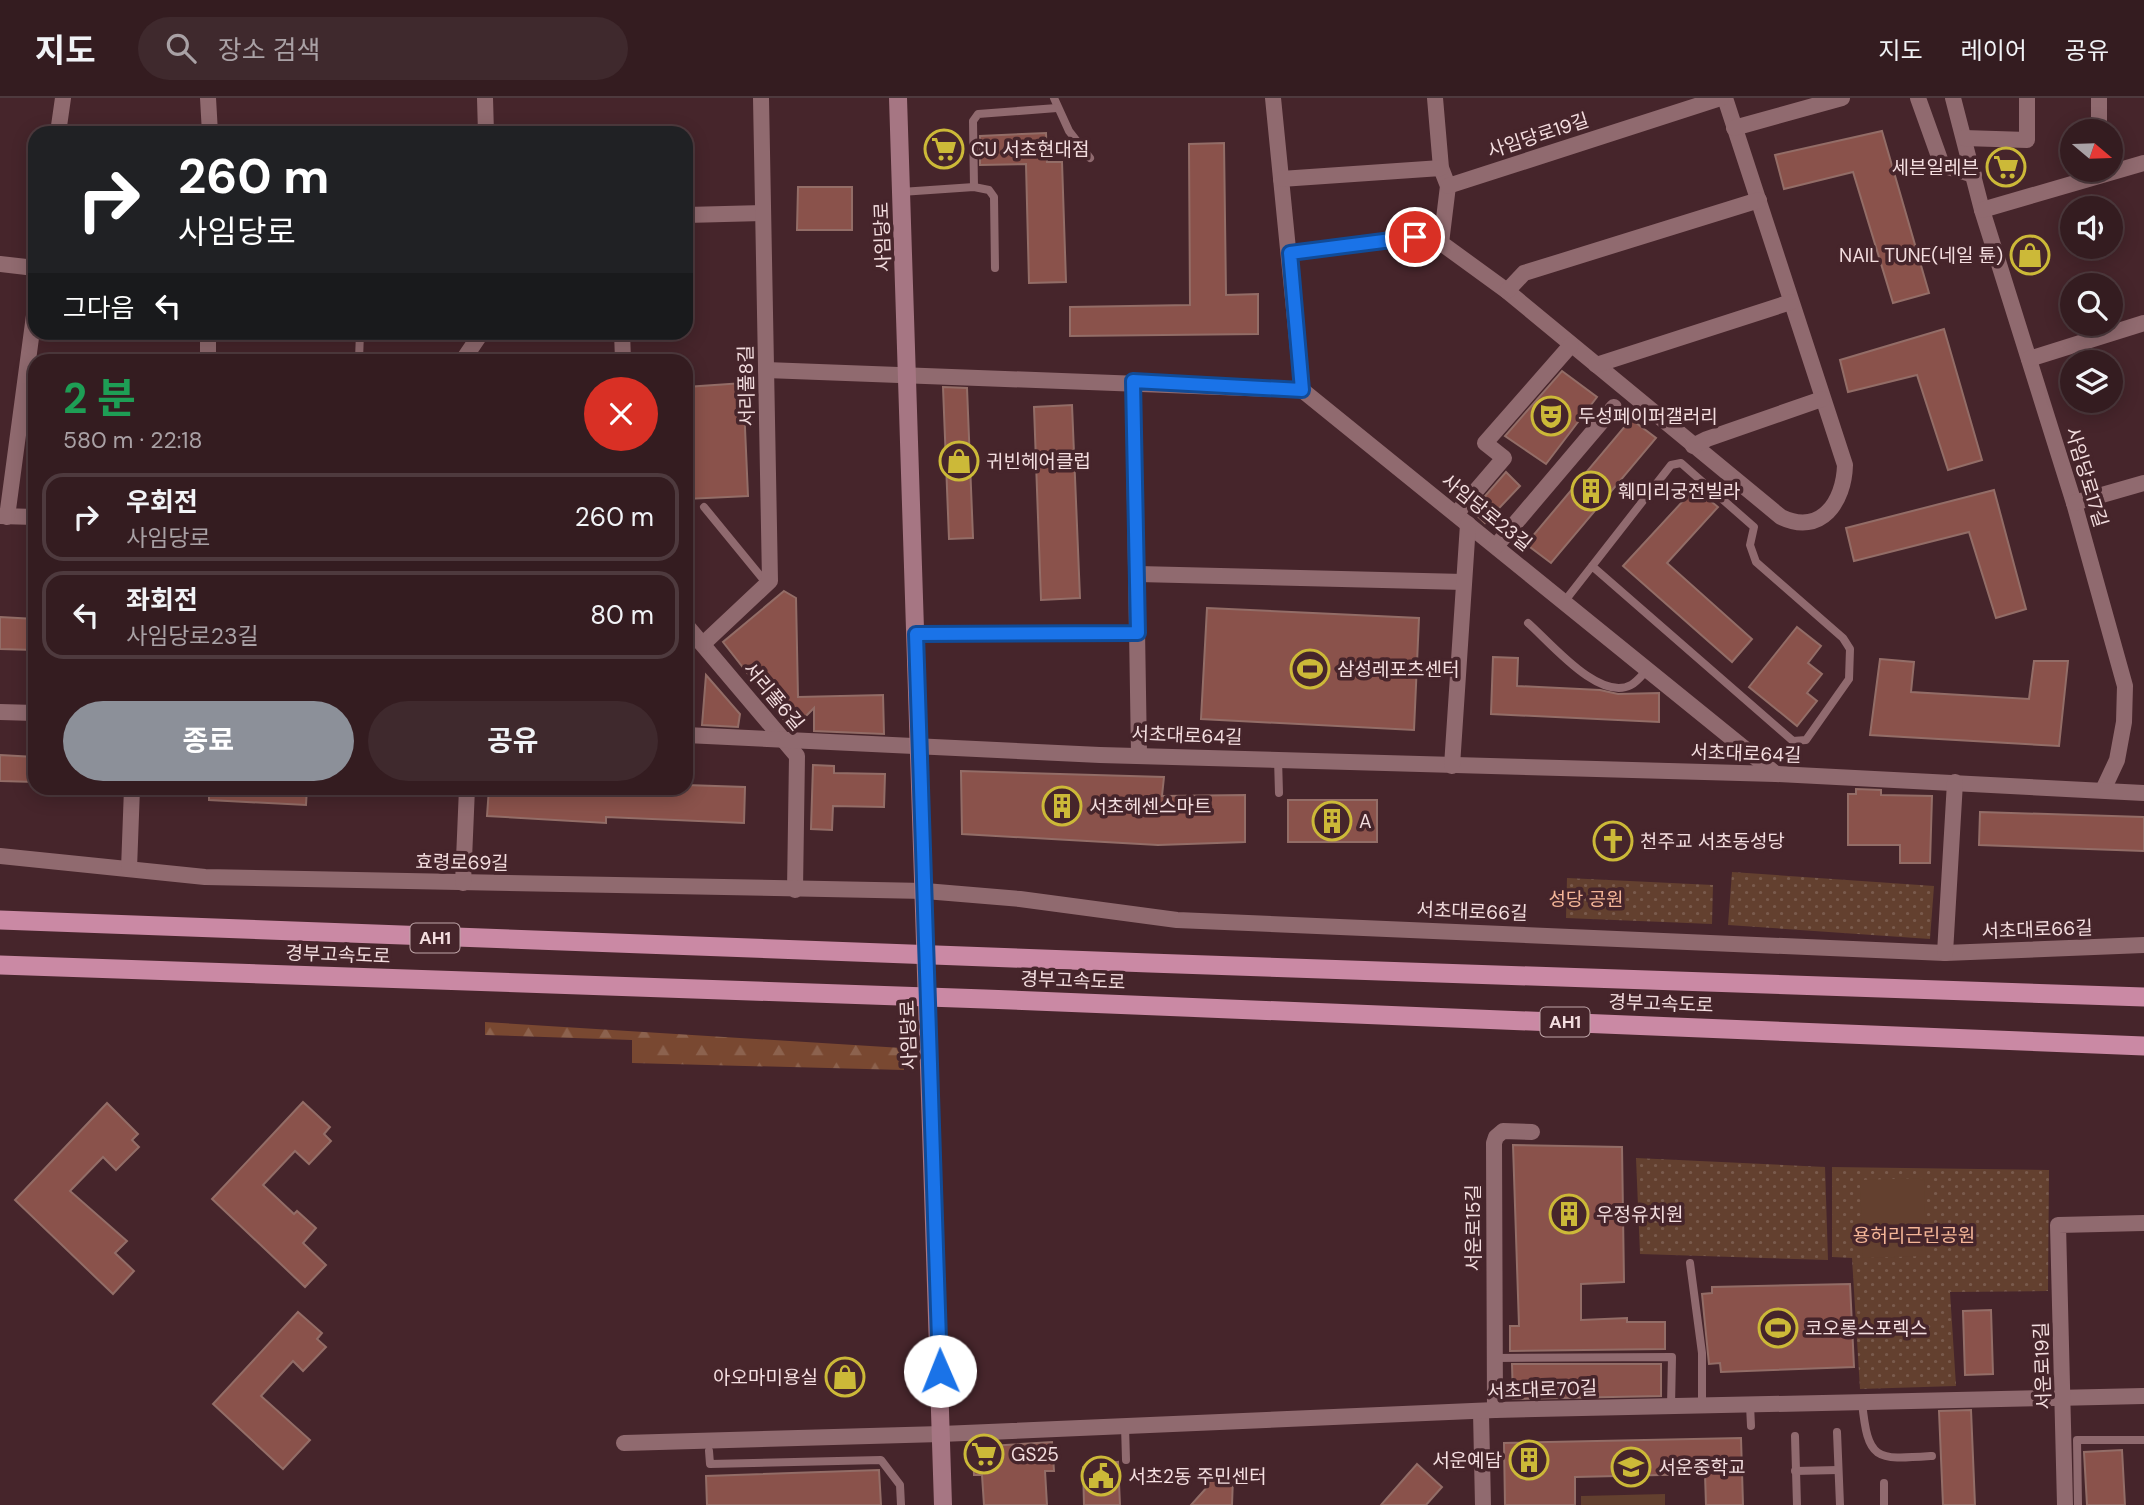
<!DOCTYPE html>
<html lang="ko">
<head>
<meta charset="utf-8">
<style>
  body { margin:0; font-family:"DM Sans","Noto Sans KR",sans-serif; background:#3f292d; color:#f1f3f6; height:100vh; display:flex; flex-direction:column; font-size:26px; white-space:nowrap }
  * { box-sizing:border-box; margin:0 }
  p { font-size:23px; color:#a9a1a5 }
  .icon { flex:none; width:38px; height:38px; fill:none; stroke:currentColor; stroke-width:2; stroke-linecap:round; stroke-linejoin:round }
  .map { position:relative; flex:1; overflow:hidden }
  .panel { position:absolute; left:28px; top:256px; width:665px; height:441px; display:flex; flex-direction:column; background:#341c20; border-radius:21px; box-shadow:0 4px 18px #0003,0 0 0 2px #4e3a3e }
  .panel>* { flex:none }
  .guide { position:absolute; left:28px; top:28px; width:665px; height:214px; border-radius:21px; box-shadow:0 4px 18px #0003,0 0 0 2px #4e3a3e; background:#202124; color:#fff; overflow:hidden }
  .needle { width:46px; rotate:109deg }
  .fabs { position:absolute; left:2060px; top:21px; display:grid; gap:14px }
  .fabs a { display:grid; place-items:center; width:63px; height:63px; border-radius:50%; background:#341c20; box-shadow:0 4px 18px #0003,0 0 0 2px #4e3a3e; font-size:35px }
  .pin { position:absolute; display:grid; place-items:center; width:60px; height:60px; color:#fff; margin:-30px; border:4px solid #fff; border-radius:50%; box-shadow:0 2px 7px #0007 }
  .me { position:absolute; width:77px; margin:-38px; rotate:359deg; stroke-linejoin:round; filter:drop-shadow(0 0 5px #0008) }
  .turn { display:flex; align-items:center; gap:24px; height:147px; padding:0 35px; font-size:32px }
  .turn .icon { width:91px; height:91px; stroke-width:2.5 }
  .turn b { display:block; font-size:49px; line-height:60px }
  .then { display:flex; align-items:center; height:66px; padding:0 35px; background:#0003; gap:14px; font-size:26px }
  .round { display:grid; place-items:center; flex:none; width:74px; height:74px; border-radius:37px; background:#3f292d }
  .headline { display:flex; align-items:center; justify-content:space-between; height:119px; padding:0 35px }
  h1 { font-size:42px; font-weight:700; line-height:52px; color:#1e9e55 }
  .action { display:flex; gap:14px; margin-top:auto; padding:14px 35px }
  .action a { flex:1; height:80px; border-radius:42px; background:#8c9099; color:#fff; font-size:28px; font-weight:700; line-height:80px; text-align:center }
  .action a+a { background:#3f292d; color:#f1f3f6 }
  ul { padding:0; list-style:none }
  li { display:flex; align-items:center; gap:21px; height:88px; margin:0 14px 10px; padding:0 21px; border:4px solid #4e3a3e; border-radius:21px }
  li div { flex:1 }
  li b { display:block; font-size:26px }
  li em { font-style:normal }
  header { display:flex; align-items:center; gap:42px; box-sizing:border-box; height:98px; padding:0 35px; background:#341c20; border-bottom:2px solid #4e3a3e }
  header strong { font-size:33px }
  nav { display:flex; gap:38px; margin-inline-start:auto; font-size:24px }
  .search { width:490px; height:63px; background:#3f292d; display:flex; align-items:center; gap:18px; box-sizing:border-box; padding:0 24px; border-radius:38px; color:#a9a1a5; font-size:26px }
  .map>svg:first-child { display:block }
  .green { fill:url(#green-dots) }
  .forest { fill:url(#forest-firs) }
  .pitch { fill:#63402f }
  .building { fill:#8a524b; stroke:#936d67; stroke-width:2 }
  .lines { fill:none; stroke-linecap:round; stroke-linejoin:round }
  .service { stroke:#906a6f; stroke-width:8 }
  .minor { stroke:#906a6f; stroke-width:16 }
  .secondary { stroke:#a67683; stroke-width:18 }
  .trunk { stroke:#ca89a4; stroke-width:19 }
  .route-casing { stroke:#114b97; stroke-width:18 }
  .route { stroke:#1a73e8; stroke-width:12 }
  .labels { text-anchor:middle; stroke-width:7; stroke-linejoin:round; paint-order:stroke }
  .shield { fill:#46252b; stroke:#bfa6a9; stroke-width:2 }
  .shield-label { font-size:18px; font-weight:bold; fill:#f3dddf }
  .street-label { font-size:19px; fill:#f3dddf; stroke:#46252b }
  .poi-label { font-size:19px; fill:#f3dddf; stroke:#46252b; text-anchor:start }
  .park-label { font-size:19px; fill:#f5b698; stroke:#46252b }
</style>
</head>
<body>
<header>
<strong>지도</strong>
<div class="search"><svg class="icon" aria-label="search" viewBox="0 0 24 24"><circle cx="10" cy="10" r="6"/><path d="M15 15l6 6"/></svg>장소 검색</div>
<nav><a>지도</a><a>레이어</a><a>공유</a></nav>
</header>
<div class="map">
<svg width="2144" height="1407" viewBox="0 0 2144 1407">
  <defs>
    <pattern id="green-dots" width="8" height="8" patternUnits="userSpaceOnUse" patternTransform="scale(1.75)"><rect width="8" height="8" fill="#63402f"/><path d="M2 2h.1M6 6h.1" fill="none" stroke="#7a5b4d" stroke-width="1.8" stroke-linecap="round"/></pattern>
    <pattern id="forest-firs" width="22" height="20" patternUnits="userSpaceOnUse" patternTransform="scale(1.75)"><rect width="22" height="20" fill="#794831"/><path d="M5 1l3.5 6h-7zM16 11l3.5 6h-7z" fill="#8c624e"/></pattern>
  </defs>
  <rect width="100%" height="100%" fill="#46252b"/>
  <g class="green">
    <path d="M1732,774L1934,788L1930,841L1728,827Z"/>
    <path d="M1567,780L1713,787L1712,826L1566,820Z"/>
    <path d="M1636,1060L1825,1069L1828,1162L1640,1156Z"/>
    <path d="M1832,1069L2049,1072L2048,1193L1950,1194L1956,1288L1860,1291L1852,1160L1832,1159Z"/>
  </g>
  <path class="forest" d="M485,924L902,950L904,972L632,965V942L485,937Z"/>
  <g class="pitch">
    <path d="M1924,1080L1926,1158L1863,1160L1860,1082Z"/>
    <path d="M1665,1396V1407H1581V1398Z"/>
  </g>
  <g class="building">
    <path d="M1882,33L1929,195L1893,205L1853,74L1784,91L1775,57Z"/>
    <path d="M1046,35L1047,64H1062L1066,184L1029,185L1026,66L980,67V38Z"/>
    <path d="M1224,45L1226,197L1258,196V236L1070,238V209L1190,207L1189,46Z"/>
    <path d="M798,89H852V132H797Z"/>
    <path d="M1944,231L1982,362L1948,372L1917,277L1848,294L1840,262Z"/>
    <path d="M1562,273L1597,299L1546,366L1505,338Z"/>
    <path d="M743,285L748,398L686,401V289Z"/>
    <path d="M943,289L967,290L973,440L949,441Z"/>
    <path d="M1072,307L1080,500L1041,502L1034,309Z"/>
    <path d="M1631,321L1656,340L1551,465L1526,446Z"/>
    <path d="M1506,374L1520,388L1485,425L1472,413Z"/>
    <path d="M1695,390L1718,409L1667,465L1752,541L1732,564L1623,468Z"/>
    <path d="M1994,392L2026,511L1996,520L1969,434L1854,463L1846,430Z"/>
    <path d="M784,493L796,500L798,599L883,597L884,636L814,633V610L792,632L723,544Z"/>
    <path d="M1207,510L1419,520L1414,632L1201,621Z"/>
    <path d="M0,519L35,521V552L0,551Z"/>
    <path d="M1797,529L1821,548L1808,565L1822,576L1807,595L1817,603L1797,628L1749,589Z"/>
    <path d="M1493,559L1518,560L1517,588L1600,592L1618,596L1659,595V624L1491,616Z"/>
    <path d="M1880,561L1914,564L1911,594L2029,601L2034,563H2068L2059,648L1870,637Z"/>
    <path d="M706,577L740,616L738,629L702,627Z"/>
    <path d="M0,657L35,659V684L0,683Z"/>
    <path d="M813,667L834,668V675L885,676L884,709L833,708L832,732L811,731Z"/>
    <path d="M961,673L1164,679L1162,698L1245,697V744L1158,747L962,736Z"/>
    <path d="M686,687L745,689L744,725L606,719V725L487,718L489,690H686Z"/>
    <path d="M209,690H307L306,707L209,702Z"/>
    <path d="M1856,691L1881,692V697L1932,698L1930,765H1900V747H1848V696H1856Z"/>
    <rect x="1288" y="702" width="89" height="42"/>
    <path d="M1980,714L2144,719V753L1979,747Z"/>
    <path d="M303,1004L330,1029L324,1036L331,1043L309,1066L295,1053L263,1087L294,1116L297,1113L316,1130L303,1145L326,1167L305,1189L212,1101Z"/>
    <path d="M107,1005L138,1036L132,1042L139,1049L116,1072L103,1059L70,1093L127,1143L115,1155L134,1173L113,1196L15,1102Z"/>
    <path d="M1513,1047L1622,1049L1624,1184L1581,1186V1222L1627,1220V1224H1665V1251L1510,1253V1228H1519Z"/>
    <path d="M1850,1186L1854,1269L1721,1274L1720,1265L1709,1266L1702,1196L1712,1195V1189Z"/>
    <path d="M1991,1212L1993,1276L1965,1277L1963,1213Z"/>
    <path d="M298,1214L322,1235L317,1241L326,1249L303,1273L293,1263L261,1298L310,1342L283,1371L213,1306Z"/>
    <path d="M1512,1266H1661V1298L1513,1301Z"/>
    <path d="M1971,1312L1975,1407H1943L1939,1313Z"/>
    <path d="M1741,1340L1743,1407H1706L1705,1376L1575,1379V1407H1505L1504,1345Z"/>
    <path d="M1052,1344L1054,1373H1045L1047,1407H984L982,1377H974L973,1349Z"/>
    <path d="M2122,1352L2125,1407H2087L2084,1354Z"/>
    <path d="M1118,1364L1120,1407H1084L1083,1369Z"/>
    <path d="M1417,1366L1442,1389L1426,1407H1381Z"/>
    <path d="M879,1372L881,1407H707L706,1378Z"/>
    <path d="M1210,1378L1233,1379L1232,1407H1191L1209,1387Z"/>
  </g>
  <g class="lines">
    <g class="service">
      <path d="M1054,0L1069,33L1090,60"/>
      <path d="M974,89L973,23L978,16L1057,10"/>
      <path d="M901,94L974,89L989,92L994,99L995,170"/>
      <path d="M359,262L360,234"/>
      <path d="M704,409L767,486"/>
      <path d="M1564,504L1671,367L1681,365L1754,429L1750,447L1756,464L1843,540L1850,551L1849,581L1806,642L1793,643L1592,468"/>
      <path d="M1528,525C1550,544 1599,604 1631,587C1637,584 1643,576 1647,572"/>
      <path d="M1278,661L1279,695"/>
      <path d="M1690,1165L1702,1255V1308"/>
      <path d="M1494,1260L1672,1259L1671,1308"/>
      <path d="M1862,1304C1868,1363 1875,1362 1932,1358"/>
      <path d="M1750,1307L1751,1328"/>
      <path d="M1125,1328L1126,1362"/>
      <path d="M1837,1334L1840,1407"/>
      <path d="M1795,1338L1797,1407"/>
      <path d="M709,1353L710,1366L881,1362L900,1387L901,1407"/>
      <path d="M1795,1373L1838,1372"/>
      <path d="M1884,1385V1407"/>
      <path d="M2078,1407L2077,1342H2144"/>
    </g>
    <g class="minor">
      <path d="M208,0L210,35"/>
      <path d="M485,0L486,35"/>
      <path d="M1273,0L1302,292"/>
      <path d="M1435,0L1441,70L1448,88L1441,145L1507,193L1781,419C1821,438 1844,404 1845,367L1725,0"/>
      <path d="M1918,0L1942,67L1974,77"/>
      <path d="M1953,0L1982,112L2074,405L2125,588L2124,624L2117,662L2103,692"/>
      <path d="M2099,0V33"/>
      <path d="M1734,30L1842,0"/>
      <path d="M58,35L63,0"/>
      <path d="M1964,40L2027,42V0"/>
      <path d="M1281,81L1441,70"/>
      <path d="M1448,88L1721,0"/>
      <path d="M1982,112L2144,65"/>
      <path d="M686,117L763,115"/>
      <path d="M1290,155L1440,136"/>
      <path d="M0,166L35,170"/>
      <path d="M1507,193L1524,175L1759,102"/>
      <path d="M208,234V262"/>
      <path d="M622,234L623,262"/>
      <path d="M2029,261L2144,225"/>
      <path d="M463,262L482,234"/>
      <path d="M1596,267L1791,204"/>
      <path d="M766,272L1302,292L1776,676"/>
      <path d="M1133,283L1139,656"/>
      <path d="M1693,348L1707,341L1822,301"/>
      <path d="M2074,405L2144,385"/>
      <path d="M1456,416L1504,360L1485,345L1571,247"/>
      <path d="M0,418L35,419"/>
      <path d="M7,419L35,210"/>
      <path d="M1496,448L1614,309"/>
      <path d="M1138,476L1464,484"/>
      <path d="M686,527L797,658L795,792"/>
      <path d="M916,536L1138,535"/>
      <path d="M703,546L770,483L761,0"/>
      <path d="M0,614L35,615"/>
      <path d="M686,637L1100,657L1776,676L2144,695"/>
      <path d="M1452,668L1468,426"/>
      <path d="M0,758L205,779L925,793L1020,801L1177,822L1945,855L2144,847"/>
      <path d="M129,771L132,690"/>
      <path d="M463,785L467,690"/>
      <path d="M1945,855L1955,684"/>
      <path d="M1495,1312L1494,1045L1496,1039L1503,1033L1532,1034"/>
      <path d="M1481,1314L1483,1407"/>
      <path d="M624,1345L941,1336L1495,1312L2144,1298"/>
      <path d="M2065,1407L2058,1127L2144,1125"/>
    </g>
    <path class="secondary" d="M898,0L943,1407"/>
    <g class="trunk">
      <path d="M0,822C715,852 1429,874 2144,899"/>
      <path d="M0,867L985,901L2144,948"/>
    </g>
  </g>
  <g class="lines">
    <defs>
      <path id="route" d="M940,1273L916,536L1138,535L1133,283L1302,292L1290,155L1415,139"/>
    </defs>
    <use href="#route" class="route-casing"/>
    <use href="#route" class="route"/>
  </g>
  <defs>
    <symbol id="supermarket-ring" viewBox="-11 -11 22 22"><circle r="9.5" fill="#46252b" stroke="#ccb938" stroke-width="1.5"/><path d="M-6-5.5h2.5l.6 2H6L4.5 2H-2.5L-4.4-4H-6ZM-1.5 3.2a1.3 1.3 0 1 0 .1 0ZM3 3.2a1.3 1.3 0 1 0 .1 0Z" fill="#ccb938"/></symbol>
    <symbol id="shop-ring" viewBox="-11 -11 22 22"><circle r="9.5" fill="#46252b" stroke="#ccb938" stroke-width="1.5"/><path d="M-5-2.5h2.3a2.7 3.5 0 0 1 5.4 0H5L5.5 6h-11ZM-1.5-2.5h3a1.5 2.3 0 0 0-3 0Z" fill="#ccb938"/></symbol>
    <symbol id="theatre-ring" viewBox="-11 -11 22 22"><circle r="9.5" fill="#46252b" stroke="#ccb938" stroke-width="1.5"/><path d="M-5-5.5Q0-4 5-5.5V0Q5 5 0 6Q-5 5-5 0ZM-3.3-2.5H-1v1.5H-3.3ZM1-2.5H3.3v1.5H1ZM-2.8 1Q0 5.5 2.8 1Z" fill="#ccb938"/></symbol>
    <symbol id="building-ring" viewBox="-11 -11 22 22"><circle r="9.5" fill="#46252b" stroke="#ccb938" stroke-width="1.5"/><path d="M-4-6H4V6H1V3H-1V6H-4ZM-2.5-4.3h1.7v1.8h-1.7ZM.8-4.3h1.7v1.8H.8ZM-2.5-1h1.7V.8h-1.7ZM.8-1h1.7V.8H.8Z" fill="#ccb938"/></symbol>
    <symbol id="stadium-ring" viewBox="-11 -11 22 22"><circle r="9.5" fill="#46252b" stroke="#ccb938" stroke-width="1.5"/><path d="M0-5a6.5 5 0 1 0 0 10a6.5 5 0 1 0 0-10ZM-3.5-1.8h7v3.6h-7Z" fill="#ccb938"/></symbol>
    <symbol id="church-ring" viewBox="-11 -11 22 22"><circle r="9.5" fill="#46252b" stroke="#ccb938" stroke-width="1.5"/><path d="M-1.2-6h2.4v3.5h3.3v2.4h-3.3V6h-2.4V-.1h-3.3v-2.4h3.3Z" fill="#ccb938"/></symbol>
    <symbol id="school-ring" viewBox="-11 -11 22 22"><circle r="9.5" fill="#46252b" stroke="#ccb938" stroke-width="1.5"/><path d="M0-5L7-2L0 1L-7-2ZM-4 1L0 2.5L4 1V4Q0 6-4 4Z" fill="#ccb938"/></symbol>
    <symbol id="civic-ring" viewBox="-11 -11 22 22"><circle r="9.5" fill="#46252b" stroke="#ccb938" stroke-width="1.5"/><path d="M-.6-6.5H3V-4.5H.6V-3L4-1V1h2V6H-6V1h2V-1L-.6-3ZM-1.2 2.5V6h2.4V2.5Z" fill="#ccb938"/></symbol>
  </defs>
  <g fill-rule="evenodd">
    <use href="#supermarket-ring" x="922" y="29" width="44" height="44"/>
    <use href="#supermarket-ring" x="1984" y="47" width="44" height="44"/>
    <use href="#shop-ring" x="2008" y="135" width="44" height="44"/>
    <use href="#theatre-ring" x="1529" y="296" width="44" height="44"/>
    <use href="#shop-ring" x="937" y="341" width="44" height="44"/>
    <use href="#building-ring" x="1569" y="371" width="44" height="44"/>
    <use href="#stadium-ring" x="1288" y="549" width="44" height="44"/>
    <use href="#building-ring" x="1040" y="686" width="44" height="44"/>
    <use href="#building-ring" x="1310" y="701" width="44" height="44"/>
    <use href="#church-ring" x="1591" y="721" width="44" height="44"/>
    <use href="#building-ring" x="1547" y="1094" width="44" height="44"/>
    <use href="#stadium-ring" x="1756" y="1208" width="44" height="44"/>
    <use href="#shop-ring" x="823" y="1257" width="44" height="44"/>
    <use href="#supermarket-ring" x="962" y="1334" width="44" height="44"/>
    <use href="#building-ring" x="1507" y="1340" width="44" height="44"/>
    <use href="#school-ring" x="1609" y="1347" width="44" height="44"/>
    <use href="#civic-ring" x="1079" y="1356" width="44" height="44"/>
  </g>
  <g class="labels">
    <g class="shield">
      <rect x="410.5" y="825.5" width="49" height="29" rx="5"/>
      <rect x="1540.5" y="909.5" width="49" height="29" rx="5"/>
    </g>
    <g class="shield-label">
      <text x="435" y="846">AH1</text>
      <text x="1565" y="930">AH1</text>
    </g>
    <g class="street-label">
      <text transform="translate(1538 37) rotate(-18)" y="7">사임당로19길</text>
      <text transform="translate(882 139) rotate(-92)" y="7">사임당로</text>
      <text transform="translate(746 288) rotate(-91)" y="7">서리풀8길</text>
      <text transform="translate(2087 379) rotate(73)" y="7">사임당로17길</text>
      <text transform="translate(1487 414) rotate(39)" y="7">사임당로23길</text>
      <text transform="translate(774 598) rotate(50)" y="7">서리풀6길</text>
      <text transform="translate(1187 637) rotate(2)" y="7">서초대로64길</text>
      <text transform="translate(1746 655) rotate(2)" y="7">서초대로64길</text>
      <text transform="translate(462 764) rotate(1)" y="7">효령로69길</text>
      <text transform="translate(1472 813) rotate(2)" y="7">서초대로66길</text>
      <text transform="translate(2037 831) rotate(-2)" y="7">서초대로66길</text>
      <text transform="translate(338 856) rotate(2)" y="7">경부고속도로</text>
      <text transform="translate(1073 882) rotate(2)" y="7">경부고속도로</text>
      <text transform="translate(1661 905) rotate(2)" y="7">경부고속도로</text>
      <text transform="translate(908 937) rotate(-92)" y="7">사임당로</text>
      <text transform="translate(1473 1130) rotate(-90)" y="7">서운로15길</text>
      <text transform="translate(2042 1268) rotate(-92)" y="7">서운로19길</text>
      <text transform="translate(1542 1291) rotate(-2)" y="7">서초대로70길</text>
    </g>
    <g class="poi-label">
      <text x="971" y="58">CU 서초현대점</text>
      <text x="1979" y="76" text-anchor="end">세븐일레븐</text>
      <text x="2003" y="164" text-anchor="end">NAIL TUNE(네일 튠)</text>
      <text x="1578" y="325">두성페이퍼갤러리</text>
      <text x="986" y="370">귀빈헤어클럽</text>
      <text x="1618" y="400">훼미리궁전빌라</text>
      <text x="1337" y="578">삼성레포츠센터</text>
      <text x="1089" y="715">서초헤센스마트</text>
      <text x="1359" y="730">A</text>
      <text x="1640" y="750">천주교 서초동성당</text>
      <text x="1596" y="1123">우정유치원</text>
      <text x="1805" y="1237">코오롱스포렉스</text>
      <text x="818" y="1286" text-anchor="end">아오마미용실</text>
      <text x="1011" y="1363">GS25</text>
      <text x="1502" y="1369" text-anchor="end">서운예담</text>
      <text x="1658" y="1376">서운중학교</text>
      <text x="1128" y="1385">서초2동 주민센터</text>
    </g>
    <g class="park-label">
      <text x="1586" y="808">성당 공원</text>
      <text x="1914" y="1144">용허리근린공원</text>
    </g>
  </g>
</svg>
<div class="fabs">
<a><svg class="needle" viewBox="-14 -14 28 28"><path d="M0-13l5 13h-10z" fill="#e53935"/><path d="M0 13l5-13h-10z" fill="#a9a1a5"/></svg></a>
<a><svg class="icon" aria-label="sound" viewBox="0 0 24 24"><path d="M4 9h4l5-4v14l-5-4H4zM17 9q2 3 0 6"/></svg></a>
<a><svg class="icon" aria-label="search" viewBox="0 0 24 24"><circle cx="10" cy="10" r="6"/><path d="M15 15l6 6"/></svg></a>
<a><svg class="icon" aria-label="layers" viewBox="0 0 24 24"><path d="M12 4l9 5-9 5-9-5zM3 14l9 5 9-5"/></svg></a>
</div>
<div class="pin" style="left:1415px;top:139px;background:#d93025"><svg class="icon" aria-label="arrive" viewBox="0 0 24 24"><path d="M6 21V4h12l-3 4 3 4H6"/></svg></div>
<svg class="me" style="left:940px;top:1273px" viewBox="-20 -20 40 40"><circle r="19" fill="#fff"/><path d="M0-13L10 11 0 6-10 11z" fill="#1a73e8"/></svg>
<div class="guide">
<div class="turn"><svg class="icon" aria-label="right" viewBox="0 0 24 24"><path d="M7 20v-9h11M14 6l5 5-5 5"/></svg><div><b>260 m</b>사임당로</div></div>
<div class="then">그다음<svg class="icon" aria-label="left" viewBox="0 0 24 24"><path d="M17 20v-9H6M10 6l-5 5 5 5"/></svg></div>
</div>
<section class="panel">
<div class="headline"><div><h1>2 분</h1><p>580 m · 22:18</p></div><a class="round" style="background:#d93025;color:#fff"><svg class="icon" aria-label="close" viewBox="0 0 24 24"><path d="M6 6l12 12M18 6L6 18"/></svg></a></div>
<ul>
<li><svg class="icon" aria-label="right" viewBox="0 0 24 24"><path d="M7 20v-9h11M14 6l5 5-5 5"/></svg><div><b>우회전</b><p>사임당로</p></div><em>260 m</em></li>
<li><svg class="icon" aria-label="left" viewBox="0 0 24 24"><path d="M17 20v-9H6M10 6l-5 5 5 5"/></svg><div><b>좌회전</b><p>사임당로23길</p></div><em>80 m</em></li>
</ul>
<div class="action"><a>종료</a><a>공유</a></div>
</section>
</div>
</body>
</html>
